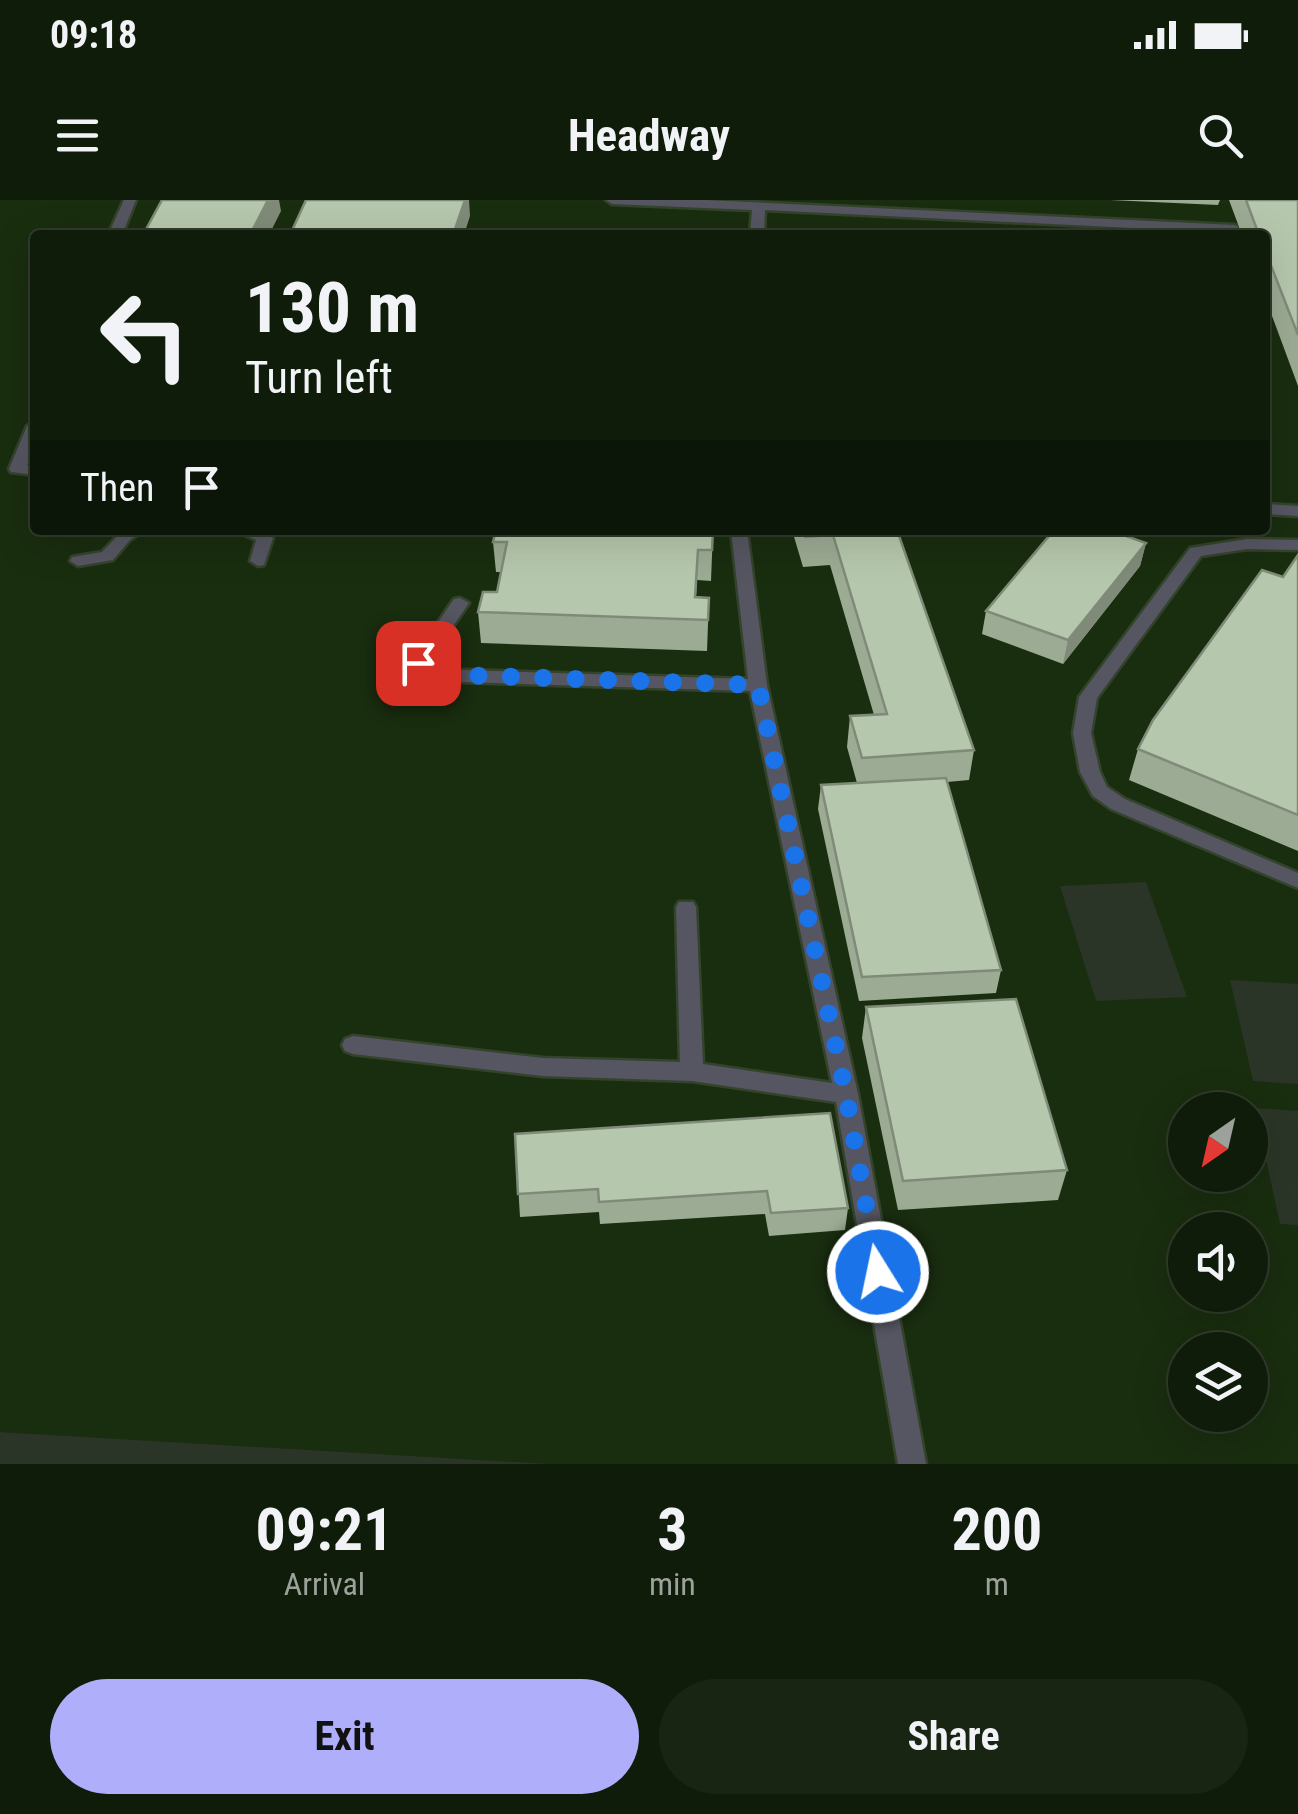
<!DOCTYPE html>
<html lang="en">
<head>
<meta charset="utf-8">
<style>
  body { margin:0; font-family:"Roboto Condensed",sans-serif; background:#192513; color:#f1f3f6; height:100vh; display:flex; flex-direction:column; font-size:38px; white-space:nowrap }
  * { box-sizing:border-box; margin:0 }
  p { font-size:32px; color:#9ca19c }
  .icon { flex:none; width:55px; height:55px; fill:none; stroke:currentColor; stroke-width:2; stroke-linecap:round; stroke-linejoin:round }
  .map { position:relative; height:1264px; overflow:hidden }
  .details { display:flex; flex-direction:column; background:#101c0a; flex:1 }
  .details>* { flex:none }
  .hud { position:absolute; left:30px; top:30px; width:1240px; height:305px; border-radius:10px; box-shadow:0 10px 40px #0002,0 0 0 2px #303a2b; background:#101c0a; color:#f1f3f6; overflow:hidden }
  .needle { width:65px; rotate:214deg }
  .tools { position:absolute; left:1168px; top:892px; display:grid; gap:20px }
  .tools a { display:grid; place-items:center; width:100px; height:100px; border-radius:50%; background:#101c0a; box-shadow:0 10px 40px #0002,0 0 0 2px #303a2b; font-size:50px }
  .pin { position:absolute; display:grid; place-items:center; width:85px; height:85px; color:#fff; margin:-42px; border-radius:20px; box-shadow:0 5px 15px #0006 }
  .me { position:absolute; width:110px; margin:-55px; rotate:350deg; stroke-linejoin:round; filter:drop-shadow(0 0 8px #0008) }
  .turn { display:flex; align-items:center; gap:35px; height:210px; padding:0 50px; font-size:45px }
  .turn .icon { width:130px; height:130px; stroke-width:2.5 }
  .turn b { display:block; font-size:70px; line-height:85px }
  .then { display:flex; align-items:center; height:95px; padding:0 50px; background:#0003; gap:20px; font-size:38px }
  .eta { display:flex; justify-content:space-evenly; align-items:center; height:170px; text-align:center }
  .eta b { font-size:60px; font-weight:700; line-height:70px }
  .action { display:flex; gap:20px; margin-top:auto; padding:20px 50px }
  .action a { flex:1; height:115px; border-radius:60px; background:#afaefa; color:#111; font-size:40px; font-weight:700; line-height:115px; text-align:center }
  .action a+a { background:#192513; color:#f1f3f6 }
  .status { display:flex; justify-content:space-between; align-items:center; height:70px; padding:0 50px; background:#101c0a; direction:ltr }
  .status svg { height:28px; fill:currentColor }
  header { display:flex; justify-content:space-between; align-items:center; height:130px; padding:0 50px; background:#101c0a; font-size:45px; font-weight:700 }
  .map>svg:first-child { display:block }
  .built { fill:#192d0f; fill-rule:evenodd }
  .green { fill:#2b3527 }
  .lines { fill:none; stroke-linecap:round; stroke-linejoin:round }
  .service-casing { stroke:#34432c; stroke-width:5 }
  .service { fill:#565662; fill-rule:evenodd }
  .wall { fill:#9cab94 }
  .shaded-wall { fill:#7f8b78 }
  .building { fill:#b5c7ac; stroke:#7f8b78; stroke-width:2.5 }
  .route { stroke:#1a73e8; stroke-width:18; stroke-dasharray:0 32.4 }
</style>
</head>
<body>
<div class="status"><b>09:18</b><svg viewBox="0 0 49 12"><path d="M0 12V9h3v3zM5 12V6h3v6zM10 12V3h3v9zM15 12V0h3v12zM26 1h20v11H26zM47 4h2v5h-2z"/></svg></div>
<header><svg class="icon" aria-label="menu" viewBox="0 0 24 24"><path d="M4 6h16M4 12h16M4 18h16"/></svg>Headway<svg class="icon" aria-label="search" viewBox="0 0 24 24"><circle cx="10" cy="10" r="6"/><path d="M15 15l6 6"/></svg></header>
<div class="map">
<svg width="1298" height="1264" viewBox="0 0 1298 1264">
  <rect width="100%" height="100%" fill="#16260e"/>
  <path class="built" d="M0,0H1298V1264H550L0,1232ZM35,35H1265V330H35ZM1185,910H1250V975H1185ZM1185,1030H1250V1095H1185ZM1185,1150H1250V1215H1185Z"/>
  <g class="green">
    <path d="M1146,682L1187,797L1096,801L1060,686Z"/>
    <path d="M1230,780L1298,784V884L1253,881Z"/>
    <path d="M1255,908L1298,911V1025L1280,1024Z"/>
    <path d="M0,1232L550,1264H0Z"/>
  </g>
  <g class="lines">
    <defs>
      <g id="service">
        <path d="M124,0H136L122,35H108Z"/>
        <path d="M606,0H705L1235,25L1241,29L1235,33L765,10L764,35H750L752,10L612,4Z"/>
        <path d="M35,221V245L27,265H35V275L11,272L9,269L27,226Z"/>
        <path d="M1265,304L1298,306V316L1265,314Z"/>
        <path d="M123,330H144L130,340L113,360L78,366L70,361L72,357L102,352Z"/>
        <path d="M234,330C248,330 263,328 273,338L264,365L258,366L250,361L256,340Z"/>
        <path d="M731,330H747L767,485L858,894L926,1264H898L836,902L692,881L543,876L353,854L345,851L342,845L345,839L353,836L543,858L680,862L676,707L679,702H693L696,707L703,864L832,883L750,491L430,481L421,475L430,469L748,479Z"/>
        <path d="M1247,339L1298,340V350L1247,349L1201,356L1097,498L1091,533L1100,572L1107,587L1125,599L1298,673V688L1111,609L1093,596L1080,572L1073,533L1079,497L1190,348Z"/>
        <path d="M460,398L469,403L415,481H403L400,477L403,473L454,399Z"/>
      </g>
    </defs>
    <use href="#service" class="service-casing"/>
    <use href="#service" class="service"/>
  </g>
  <g class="wall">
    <path d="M1110,0H1220L1218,5Z"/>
    <path d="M1229,0H1298V186L1265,97V35H1242Z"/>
    <path d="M713,330L711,381L697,380L696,397L709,398L707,451L481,443L478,412L497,392L501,372H496L493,342Z"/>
    <path d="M792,330H897L974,550L969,580L947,582L1001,770L996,793L859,801L818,609L821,585L857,583L847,547L850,516L874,515L830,365L803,367Z"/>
    <path d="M1146,343L1140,366L1063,464L982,434L986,411Z"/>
    <path d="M1298,355V651L1129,580L1138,549L1283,377Z"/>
    <path d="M866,807L1067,970L1058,1000L898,1010L862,838Z"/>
    <path d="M515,934L848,1008L845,1030L769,1036L765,1014L600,1024L599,1012L520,1017Z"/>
  </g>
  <g class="shaded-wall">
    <path d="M268,0H279L281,11L269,35H250Z"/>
    <path d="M465,0H469L470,16L464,35H453Z"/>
    <path d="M1146,343L1140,366L1063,464L1068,440Z"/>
  </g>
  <g class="building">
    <path d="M162,0H268L250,35H143Z"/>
    <path d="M306,0H465L453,35H290Z"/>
    <path d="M1246,0H1298V135L1265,50V35H1259Z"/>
    <path d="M496,330H713L712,350H698L695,397L709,398L708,420L478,412L483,392H497L507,342H493Z"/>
    <path d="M803,330H897L974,550L862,558L850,516L887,514L833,335L805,337Z"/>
    <path d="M1054,330H1109L1146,343L1068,440L986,411Z"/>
    <path d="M1298,355V615L1138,549L1153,520L1262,370L1283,377Z"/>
    <path d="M946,578L1001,770L862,777L821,585Z"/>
    <path d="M1016,799L1067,970L903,981L866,807Z"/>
    <path d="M830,913L848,1008L771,1013L767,991L599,1002L598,989L518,994L515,934Z"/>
  </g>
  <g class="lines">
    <path class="route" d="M418,463L430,474L758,485L846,894L878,1072"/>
  </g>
</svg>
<div class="tools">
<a><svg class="needle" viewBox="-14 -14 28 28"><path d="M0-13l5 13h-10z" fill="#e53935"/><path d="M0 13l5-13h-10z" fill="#9ca19c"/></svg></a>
<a><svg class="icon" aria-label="sound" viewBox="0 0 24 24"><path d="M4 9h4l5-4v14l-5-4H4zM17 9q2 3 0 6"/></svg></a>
<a><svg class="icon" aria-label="layers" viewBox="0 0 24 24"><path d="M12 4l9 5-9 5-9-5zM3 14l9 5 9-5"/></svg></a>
</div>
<div class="pin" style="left:418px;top:463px;background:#d93025"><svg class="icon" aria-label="arrive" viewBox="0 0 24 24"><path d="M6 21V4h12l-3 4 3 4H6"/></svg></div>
<svg class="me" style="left:878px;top:1072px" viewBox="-20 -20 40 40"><circle r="17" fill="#1a73e8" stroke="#fff" stroke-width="3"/><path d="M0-11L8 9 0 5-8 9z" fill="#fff"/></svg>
<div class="hud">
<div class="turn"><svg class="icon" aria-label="left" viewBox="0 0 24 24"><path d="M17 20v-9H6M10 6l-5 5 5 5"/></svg><div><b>130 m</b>Turn left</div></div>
<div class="then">Then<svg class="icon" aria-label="arrive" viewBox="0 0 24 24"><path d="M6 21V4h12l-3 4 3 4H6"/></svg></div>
</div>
</div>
<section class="details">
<div class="eta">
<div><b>09:21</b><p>Arrival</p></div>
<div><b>3</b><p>min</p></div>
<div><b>200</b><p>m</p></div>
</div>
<div class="action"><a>Exit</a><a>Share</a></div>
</section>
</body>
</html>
